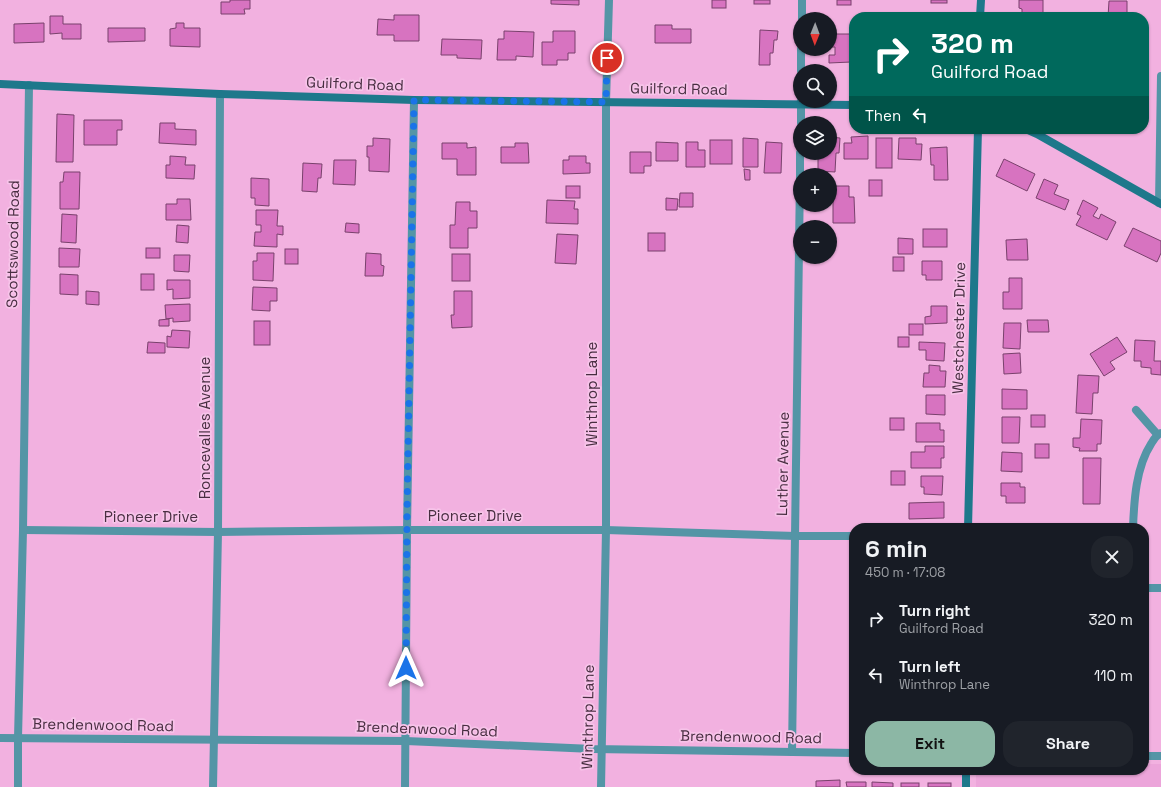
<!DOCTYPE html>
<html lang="en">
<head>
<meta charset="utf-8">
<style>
  body { margin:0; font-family:"Space Grotesk",sans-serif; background:#20242c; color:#f1f3f6; height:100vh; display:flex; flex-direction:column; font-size:15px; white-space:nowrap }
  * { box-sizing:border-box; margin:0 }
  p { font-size:13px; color:#9ea1a6 }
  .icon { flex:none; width:22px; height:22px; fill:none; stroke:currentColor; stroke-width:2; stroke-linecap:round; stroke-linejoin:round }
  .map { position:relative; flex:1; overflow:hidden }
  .panel { position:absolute; left:849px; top:523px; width:300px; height:252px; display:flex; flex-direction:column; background:#171b24; border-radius:16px; box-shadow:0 1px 3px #0004 }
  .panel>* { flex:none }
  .banner { position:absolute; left:849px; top:12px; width:300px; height:122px; border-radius:16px; box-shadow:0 1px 3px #0004; background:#00695c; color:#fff; overflow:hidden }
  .needle { width:26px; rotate:181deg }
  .buttons { position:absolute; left:793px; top:12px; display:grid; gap:8px }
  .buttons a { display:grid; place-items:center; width:44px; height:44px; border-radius:50%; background:#171b24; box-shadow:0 1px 3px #0004; font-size:20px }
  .pin { position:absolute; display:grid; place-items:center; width:34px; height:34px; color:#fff; margin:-17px; border:2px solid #fff; border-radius:50%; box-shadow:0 1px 4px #0007 }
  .me { position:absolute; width:44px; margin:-22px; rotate:0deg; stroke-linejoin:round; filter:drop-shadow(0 0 3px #0008) }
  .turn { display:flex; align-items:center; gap:14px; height:84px; padding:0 16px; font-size:18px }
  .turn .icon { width:52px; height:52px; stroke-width:2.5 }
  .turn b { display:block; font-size:28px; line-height:34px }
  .then { display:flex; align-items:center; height:38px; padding:0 16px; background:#0003; gap:8px; font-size:15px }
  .round { display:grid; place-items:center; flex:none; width:42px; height:42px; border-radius:16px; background:#20242c }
  .overview { display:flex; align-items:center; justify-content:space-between; height:68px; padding:0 16px }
  h1 { font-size:24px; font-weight:600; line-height:30px }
  .primary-button { display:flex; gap:8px; margin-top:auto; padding:8px 16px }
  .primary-button a { flex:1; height:46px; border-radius:16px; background:#8cb7a5; color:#111; font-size:16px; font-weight:600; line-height:46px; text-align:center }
  .primary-button a+a { background:#20242c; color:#f1f3f6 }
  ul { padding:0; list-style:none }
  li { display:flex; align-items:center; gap:12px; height:56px; padding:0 16px }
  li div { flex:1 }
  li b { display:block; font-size:15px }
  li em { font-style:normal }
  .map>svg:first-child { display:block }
  .built { fill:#eca5da }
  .building { fill:#d773c0; stroke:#79416c }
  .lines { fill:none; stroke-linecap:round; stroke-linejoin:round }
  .street { stroke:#5495a6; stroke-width:8 }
  .secondary { stroke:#1e788b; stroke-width:8 }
  .route { stroke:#1a73e8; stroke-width:7; stroke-dasharray:0 12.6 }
  .labels { text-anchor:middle; stroke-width:3.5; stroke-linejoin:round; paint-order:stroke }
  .street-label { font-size:15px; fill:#482e41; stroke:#f7c3e9 }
</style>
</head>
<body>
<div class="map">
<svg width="1161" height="787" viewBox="0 0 1161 787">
  <rect width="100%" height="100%" fill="#f2b1e0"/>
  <path class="built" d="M1144,764H1161V787H976V770H1144Z"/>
  <g class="building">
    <path d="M230,0H250V9H244L245,14H221V2H230Z"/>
    <path d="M551,0H579V5L551,4Z"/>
    <rect x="712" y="0" width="14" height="8"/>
    <rect x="754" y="0" width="16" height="4"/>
    <rect x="837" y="0" width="14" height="5"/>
    <rect x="931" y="0" width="16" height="3"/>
    <path d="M1019,0H1043V17L1022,16V9L1019,8Z"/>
    <path d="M1109,1H1127V17H1108Z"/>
    <path d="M394,15H419V41H394V35H377L378,19L394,20Z"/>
    <path d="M50,16H63V24H81V39H62V33L50,34Z"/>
    <path d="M44,23V42L14,43V24Z"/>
    <path d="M176,23H184V28H200V47L170,46V29L176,28Z"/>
    <path d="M655,25H672V29H691V43H655Z"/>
    <path d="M108,28H145V41L108,42Z"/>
    <path d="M760,30L778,31L777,40H774L773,53H770V65H759Z"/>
    <path d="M504,31L534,32L533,57L516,56V60H497L498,39H504Z"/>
    <path d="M553,31H575V53H568V60H557V65H542V42H553Z"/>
    <path d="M830,34H851V62L829,63V55H835V47H830Z"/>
    <path d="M442,39L482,40L481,59L457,58V55H441Z"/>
    <path d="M57,114L74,115L73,162H56Z"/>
    <path d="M84,120H122V130H117V145H84Z"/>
    <path d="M160,123H175V129L196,130V145L159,143Z"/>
    <path d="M868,136V159H844V143H852L851,137Z"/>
    <path d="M830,137L840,138L839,153H836L835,172L818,171V153H830Z"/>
    <path d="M373,138L390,139L389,172L369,171V157H367V146H373Z"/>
    <path d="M743,138L758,139V167H743Z"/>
    <rect x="876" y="138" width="16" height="30"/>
    <path d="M899,138H916V144H922L921,160L898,159Z"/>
    <rect x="710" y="140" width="22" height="24"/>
    <path d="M656,142L678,143V161H656Z"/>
    <path d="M686,142H698V150H705V167H686Z"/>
    <path d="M766,142L782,143L781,173H764Z"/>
    <path d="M442,143H467V148L476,147V175H457V159H442Z"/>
    <path d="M515,143H528L529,163H501V147H515Z"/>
    <path d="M947,147L948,180H934V165H931L930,148Z"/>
    <path d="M630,152H651V166H644V173H630Z"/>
    <path d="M170,156L186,157L185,165H195L194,179L166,178V165H170Z"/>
    <path d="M569,156H586V163H590V173L563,174V160H569Z"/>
    <path d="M1004,159L1035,174L1027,191L996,176Z"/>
    <path d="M334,160H356L355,185L333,184Z"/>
    <path d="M303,163L322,164L321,178H318L317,192L302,191Z"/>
    <path d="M744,169L750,170V180H745Z"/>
    <path d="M64,172H80L79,209H60V182H63Z"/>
    <path d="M251,178L269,179V206L255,205V198H251Z"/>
    <path d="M1044,179L1058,185L1054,194L1069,200L1065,210L1036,198Z"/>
    <rect x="869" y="180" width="13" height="16"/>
    <rect x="566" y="186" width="14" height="12"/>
    <path d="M833,186H849V197H854L855,223H833Z"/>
    <path d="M680,193H693V207H679Z"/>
    <path d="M666,198L678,199L677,210H666Z"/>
    <path d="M177,199H190L191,220H166V204H177Z"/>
    <path d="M547,200L575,201L574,209H578V224L546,223Z"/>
    <path d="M1083,200L1098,208L1093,216L1099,219L1101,214L1116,222L1107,240L1076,225L1081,216L1077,214Z"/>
    <path d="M456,202H470V211H477V228H468V248H450V225H455Z"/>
    <path d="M256,210H278L277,226H283V235L277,234V247L254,246L255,232H261V225H256Z"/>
    <path d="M62,214L77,215L76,243L61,242Z"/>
    <path d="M346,223L359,224V233L345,232Z"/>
    <path d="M177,225L189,226L188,243L176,242Z"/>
    <path d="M1133,228L1161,241V253L1157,262L1124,246Z"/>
    <rect x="923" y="229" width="24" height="18"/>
    <rect x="648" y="233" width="17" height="18"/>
    <path d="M557,234L578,235L576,264L555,263Z"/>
    <path d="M898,238L913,239V254H898Z"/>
    <path d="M1027,239L1028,260H1007L1006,240Z"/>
    <path d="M59,248L80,249L79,267H59Z"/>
    <rect x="146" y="248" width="14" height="10"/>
    <rect x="285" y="249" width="13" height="15"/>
    <path d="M257,253H274L273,281L253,280V261H257Z"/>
    <path d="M366,253L381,254V265L384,266L383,276H365Z"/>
    <rect x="452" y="254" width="18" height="27"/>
    <path d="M174,255H190L189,272L174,271Z"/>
    <rect x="893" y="257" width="11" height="14"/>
    <path d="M922,261H942V280H926V275H922Z"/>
    <path d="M60,274L78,275V295L60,294Z"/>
    <rect x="141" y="274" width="13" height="16"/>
    <path d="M1009,278H1022V309H1003V292H1009Z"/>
    <path d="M167,280H190V298L173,299V289L167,290Z"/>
    <path d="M253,287L277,288V301H270V311L252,310Z"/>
    <path d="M86,291L99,292V305L86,304Z"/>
    <path d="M454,291H472V327L452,328L451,315H454Z"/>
    <path d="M190,304V321L173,322V318L166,319L165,305Z"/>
    <path d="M931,306H947V323L925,324V317L931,316Z"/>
    <path d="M169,319V326H159V320Z"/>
    <path d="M1027,320H1048L1049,332H1028Z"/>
    <rect x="254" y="321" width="16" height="24"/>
    <path d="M1004,323H1021L1020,349L1003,348Z"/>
    <rect x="909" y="324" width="14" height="11"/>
    <path d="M172,330L190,331L189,348L167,347V336L171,337Z"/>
    <rect x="898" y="337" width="11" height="10"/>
    <path d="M1117,337L1127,352L1110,362L1115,369L1104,376L1090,354Z"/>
    <path d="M1135,340L1155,341L1154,361H1161V375L1151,374V368L1141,367V361H1134Z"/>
    <path d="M148,342L165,343V353H147Z"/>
    <path d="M919,342L945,343L944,361L926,360V350H919Z"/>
    <path d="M1020,353L1021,373L1004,374L1003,354Z"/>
    <path d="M929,365L940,366V371H946L945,387H923L924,373H929Z"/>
    <path d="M1078,375L1099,376L1098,393H1093L1092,414L1076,413Z"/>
    <path d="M1002,389L1027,390V409H1002Z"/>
    <path d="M926,395H945V415L926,414Z"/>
    <rect x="1031" y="415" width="14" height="12"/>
    <path d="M1002,417H1020L1019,443H1002Z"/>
    <rect x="890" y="418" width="14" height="12"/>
    <path d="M1081,419L1102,420L1101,444H1097V451H1079L1080,448L1073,447V438H1080Z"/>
    <path d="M916,423H940V430H944V442H916Z"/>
    <rect x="1035" y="444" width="14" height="14"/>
    <path d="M925,446H944V458H941V468H911V452H925Z"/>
    <path d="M1002,452L1022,453V472L1001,471Z"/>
    <path d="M1083,458H1101L1100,504H1083Z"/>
    <rect x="891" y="471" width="14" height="14"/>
    <path d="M921,476H943L942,495L924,494V487H921Z"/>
    <path d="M1001,483H1020V487H1025V503H1006V496H1001Z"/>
    <path d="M944,502V518L909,519V503Z"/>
    <path d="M840,780V787H816V781Z"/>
    <path d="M846,782H866V787H847Z"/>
    <path d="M872,782L893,783V787H872Z"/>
    <rect x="901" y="783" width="18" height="4"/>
    <rect x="928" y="783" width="23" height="4"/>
  </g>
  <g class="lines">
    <g class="street">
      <path d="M802,19V0"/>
      <path d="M801,71V49"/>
      <path d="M801,123V101"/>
      <path d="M800,175V153"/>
      <path d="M1159,203L1161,76"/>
      <path d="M1136,410L1157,434"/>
      <path d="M1133,528C1134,501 1136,467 1151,444C1154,439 1156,435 1161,433"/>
      <path d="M23,530L218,532L407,530H606L796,536H854"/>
      <path d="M1144,588H1161"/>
      <path d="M0,738L406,741L593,749L854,753"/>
      <path d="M792,752L800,176"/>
      <path d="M1144,756H1161"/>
      <path d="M18,787V738L23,530L29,85"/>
      <path d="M213,787L218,532L220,94"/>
      <path d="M405,787L407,530L414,100"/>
      <path d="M601,787L606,530V102L609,0"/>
    </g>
    <g class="secondary">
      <path d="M980,17L981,0"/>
      <path d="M0,84L220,94L414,100L854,105"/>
      <path d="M1026,129L1037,134L1161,204"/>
      <path d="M968,528L978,129"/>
      <path d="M966,787V770"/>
    </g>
  </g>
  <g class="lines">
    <path class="route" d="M406,668L407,514L414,100L606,102L607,58"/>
  </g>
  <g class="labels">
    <g class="street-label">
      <text transform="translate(355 84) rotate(2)" y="5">Guilford Road</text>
      <text transform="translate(679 89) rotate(1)" y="5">Guilford Road</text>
      <text transform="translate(13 244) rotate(-89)" y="5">Scottswood Road</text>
      <text transform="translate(959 328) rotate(-89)" y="5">Westchester Drive</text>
      <text transform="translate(592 394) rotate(-90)" y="5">Winthrop Lane</text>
      <text transform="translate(205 428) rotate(-90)" y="5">Roncevalles Avenue</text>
      <text transform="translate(783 464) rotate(-89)" y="5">Luther Avenue</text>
      <text x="475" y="521">Pioneer Drive</text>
      <text x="151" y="522">Pioneer Drive</text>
      <text transform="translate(588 717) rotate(-89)" y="5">Winthrop Lane</text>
      <text transform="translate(103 725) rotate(1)" y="5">Brendenwood Road</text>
      <text transform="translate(427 729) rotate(2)" y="5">Brendenwood Road</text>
      <text transform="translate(751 737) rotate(1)" y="5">Brendenwood Road</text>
    </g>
  </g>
</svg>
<div class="buttons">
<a><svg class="needle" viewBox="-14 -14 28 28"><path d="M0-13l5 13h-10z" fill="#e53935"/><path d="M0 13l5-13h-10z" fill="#9ea1a6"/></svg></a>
<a><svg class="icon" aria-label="search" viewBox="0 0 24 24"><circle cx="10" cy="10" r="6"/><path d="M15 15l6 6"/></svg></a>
<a><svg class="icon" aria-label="layers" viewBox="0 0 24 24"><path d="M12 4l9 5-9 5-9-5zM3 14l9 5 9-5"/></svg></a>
<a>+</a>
<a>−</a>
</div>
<div class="pin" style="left:607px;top:58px;background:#d93025"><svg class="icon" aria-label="arrive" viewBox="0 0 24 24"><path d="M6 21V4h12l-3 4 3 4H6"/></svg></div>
<svg class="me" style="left:406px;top:668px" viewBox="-20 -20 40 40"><path d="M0-17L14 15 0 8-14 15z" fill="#1a73e8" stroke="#fff" stroke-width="4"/></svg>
<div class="banner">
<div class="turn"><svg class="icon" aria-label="right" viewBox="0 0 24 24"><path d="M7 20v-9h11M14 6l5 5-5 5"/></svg><div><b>320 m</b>Guilford Road</div></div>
<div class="then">Then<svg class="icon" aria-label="left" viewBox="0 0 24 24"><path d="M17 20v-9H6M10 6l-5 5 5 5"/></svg></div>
</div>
<section class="panel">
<div class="overview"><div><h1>6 min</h1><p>450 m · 17:08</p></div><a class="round"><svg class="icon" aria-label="close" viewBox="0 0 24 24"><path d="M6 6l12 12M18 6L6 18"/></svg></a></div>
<ul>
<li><svg class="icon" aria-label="right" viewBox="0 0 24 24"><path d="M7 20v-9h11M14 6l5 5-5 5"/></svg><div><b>Turn right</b><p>Guilford Road</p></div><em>320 m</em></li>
<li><svg class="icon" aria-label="left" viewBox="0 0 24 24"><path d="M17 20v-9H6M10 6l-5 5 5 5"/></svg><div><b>Turn left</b><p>Winthrop Lane</p></div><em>110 m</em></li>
</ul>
<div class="primary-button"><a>Exit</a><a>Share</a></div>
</section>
</div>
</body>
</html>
